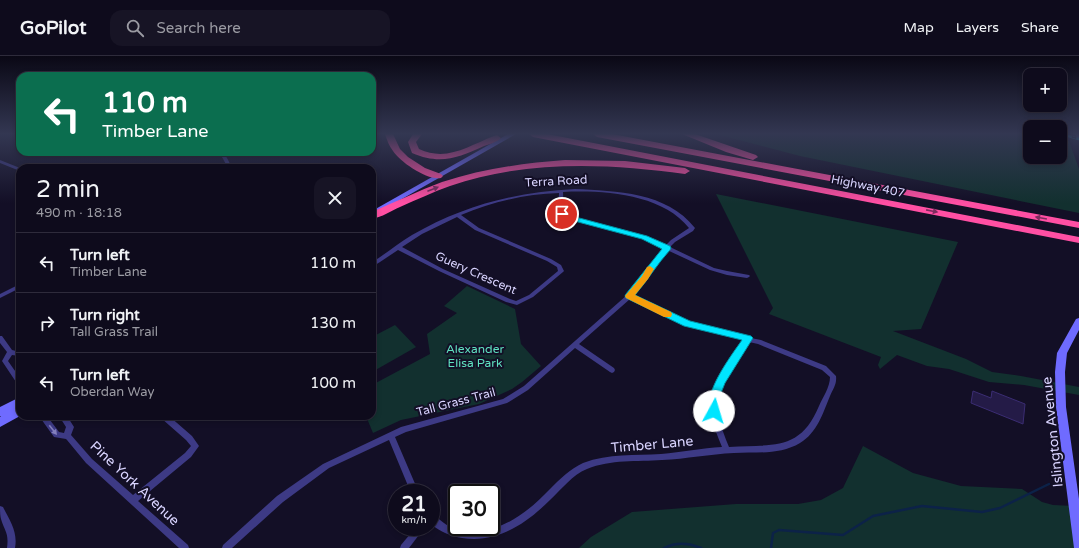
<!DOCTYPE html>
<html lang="en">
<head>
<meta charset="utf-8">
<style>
  body { margin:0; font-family:"Varela Round",sans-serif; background:#171425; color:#f1f3f6; height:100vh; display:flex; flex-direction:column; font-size:15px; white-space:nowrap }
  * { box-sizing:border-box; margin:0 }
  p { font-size:13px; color:#9b9ba3 }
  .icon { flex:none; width:22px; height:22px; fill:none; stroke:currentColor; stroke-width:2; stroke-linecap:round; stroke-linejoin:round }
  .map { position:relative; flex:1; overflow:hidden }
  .drawer { position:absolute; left:16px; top:108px; width:360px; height:256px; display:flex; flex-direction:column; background:#0e0b1c; border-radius:12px; box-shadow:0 2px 6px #0003,0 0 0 1px #2e2b3b }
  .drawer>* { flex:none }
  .hud { position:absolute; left:16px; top:16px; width:360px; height:84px; border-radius:12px; box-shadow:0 2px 6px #0003,0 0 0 1px #2e2b3b; background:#0b6e4f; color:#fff; overflow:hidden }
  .tools { position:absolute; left:1023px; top:12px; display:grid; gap:8px }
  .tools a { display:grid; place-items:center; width:44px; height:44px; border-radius:8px; background:#0e0b1c; box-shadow:0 2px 6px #0003,0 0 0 1px #2e2b3b; font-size:20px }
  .speed { position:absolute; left:388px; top:428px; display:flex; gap:8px; font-size:20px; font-weight:700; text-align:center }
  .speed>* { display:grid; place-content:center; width:52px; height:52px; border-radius:50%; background:#0e0b1c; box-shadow:0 2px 6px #0003,0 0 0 1px #2e2b3b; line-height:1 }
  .speed small { font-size:10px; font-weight:400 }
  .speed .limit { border:2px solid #111; border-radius:6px; background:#fff; color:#111 }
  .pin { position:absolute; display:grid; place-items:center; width:34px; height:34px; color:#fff; margin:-17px; border:2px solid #fff; border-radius:50%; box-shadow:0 1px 4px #0007 }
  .me { position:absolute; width:44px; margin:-22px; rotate:6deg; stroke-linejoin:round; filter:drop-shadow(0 0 3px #0008) }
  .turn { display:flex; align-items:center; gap:14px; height:84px; padding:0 20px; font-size:18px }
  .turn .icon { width:52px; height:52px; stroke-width:2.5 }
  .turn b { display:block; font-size:28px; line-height:34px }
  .round { display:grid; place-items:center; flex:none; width:42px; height:42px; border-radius:12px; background:#171425 }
  .overview { display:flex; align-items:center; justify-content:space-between; height:68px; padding:0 20px }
  h1 { font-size:24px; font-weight:600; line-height:30px }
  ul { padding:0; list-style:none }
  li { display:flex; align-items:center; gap:12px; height:60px; padding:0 20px; border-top:1px solid #2e2b3b }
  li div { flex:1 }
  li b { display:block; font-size:15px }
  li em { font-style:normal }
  header { display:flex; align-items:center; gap:24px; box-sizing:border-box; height:56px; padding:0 20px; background:#0e0b1c; border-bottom:1px solid #2e2b3b }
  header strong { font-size:19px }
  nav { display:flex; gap:22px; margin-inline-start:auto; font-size:14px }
  .search { width:280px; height:36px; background:#171425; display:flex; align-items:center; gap:10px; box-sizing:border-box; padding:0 14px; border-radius:12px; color:#9b9ba3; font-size:15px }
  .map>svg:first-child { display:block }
  .green { fill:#12302f }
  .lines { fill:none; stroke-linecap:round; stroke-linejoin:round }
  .stream { stroke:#0c2248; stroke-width:2.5 }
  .building { fill:#241b47; stroke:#3b2d73 }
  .minor { fill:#3d3a85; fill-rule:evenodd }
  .secondary { fill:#6f6bff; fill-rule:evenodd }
  .motorway { fill:#ff4fa3; fill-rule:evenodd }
  .rail-casing { stroke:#00e5ff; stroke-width:2.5 }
  .rail { stroke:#130f26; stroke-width:1.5; stroke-dasharray:5; stroke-linecap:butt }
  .oneway { fill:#7d2c5e }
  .oneway2 { fill:#837fbc }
  .route { fill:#00e5ff; stroke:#0095a6 }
  .slow { fill:#f59e0b }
  .labels { text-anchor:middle; stroke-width:4; stroke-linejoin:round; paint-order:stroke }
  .street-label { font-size:12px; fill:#d9d4ff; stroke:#130f26 }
  .park-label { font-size:12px; fill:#5fe0c0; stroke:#130f26 }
  .near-street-label { font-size:14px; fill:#d9d4ff; stroke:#130f26 }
</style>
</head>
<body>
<header>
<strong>GoPilot</strong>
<div class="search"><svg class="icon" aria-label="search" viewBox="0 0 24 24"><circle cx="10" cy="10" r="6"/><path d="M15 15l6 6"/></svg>Search here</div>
<nav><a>Map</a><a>Layers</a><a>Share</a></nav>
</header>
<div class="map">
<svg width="1079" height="492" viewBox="0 0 1079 492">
  <rect width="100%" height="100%" fill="#130f26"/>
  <g class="green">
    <path d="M716,78H1030V101H1060V83L1069,85L1079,113V157L800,100Z"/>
    <path d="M716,138L958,186L921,273L893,275L966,303L992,316L1021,320L1079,331V339L1024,329L989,326L949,313L927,310L897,299L880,313L878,309L881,301L769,258L773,252Z"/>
    <path d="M467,230L515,253L521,288L541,310L522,326L512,333L479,348L401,364L373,377L366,360H372V329L430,298L427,278L457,257L444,250Z"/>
    <path d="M395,269L416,291L372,316V281Z"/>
    <path d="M863,390L913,417L961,430L1022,433L1042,446L1053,449L1074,450L1079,492H579L591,481L632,456L736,448H798L821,444L843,432Z"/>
  </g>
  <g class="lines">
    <g class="stream">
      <path d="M664,492C676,486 689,487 701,492"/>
      <path d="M771,492L773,477L779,474L843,479L873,460L922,450L982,456L1000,452L1049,428"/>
    </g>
  </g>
  <path class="building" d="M973,335L991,342L992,335L1025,348L1023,368L971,347Z"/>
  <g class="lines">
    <g class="minor">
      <path d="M217,96C226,96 228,104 232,112H228L222,101Z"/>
      <path d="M0,104L20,112V115L0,107Z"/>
      <path d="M575,133C616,135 667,136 695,172L693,175L675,186L670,191L714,212L727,215L749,219L750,220L749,221L747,222L727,219L710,214L667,194L661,201L647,222L633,239L689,266L746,280H750L751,282L761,284L826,310L836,320C837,328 833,333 830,340C823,357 817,377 800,387C780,399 756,396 734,397C710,398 686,403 662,404C637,406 611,403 587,413C572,419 562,433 550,444C527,467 497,488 462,482C451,480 441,476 432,469L431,468V458C439,461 443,469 454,472C494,483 524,460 550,433C560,423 570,413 583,407C609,397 635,400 661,398C682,396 702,392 722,391C718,381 714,372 712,361C708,332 728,307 743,284L685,270L630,243L579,288L614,312L615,314L614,316L612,317L610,316L575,292L528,334L507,347L406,376L395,381L419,437H411L389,384L329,412L283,446L232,492H222L223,489L277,440L323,408L401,371L503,343L524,330L627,239L643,220L657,199L663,192L642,182L564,162L558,158L559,137C525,138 492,146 461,159L479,172L551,203L561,209L564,215L563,216L533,241L517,249L506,246L439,215L398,194L380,206L372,211V206C386,198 398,187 412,179C464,149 516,136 575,133ZM563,136C604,134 662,138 689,172L671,184L666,189L646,180L568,160L564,157ZM457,161L475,174L547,205L557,211L558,215L529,239L516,245L510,243L443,213L402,191L422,178ZM749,286L758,288L822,314L830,321C830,331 823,341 819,350C800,396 772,388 729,391C725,381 721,372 720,361C714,333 734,308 749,286Z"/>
      <path d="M20,228V232L0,242V238Z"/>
      <path d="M0,280H2L12,294L20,296V300L12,299L8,305L20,322V330L18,329L2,305L7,296L0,287Z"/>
      <path d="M39,360H47L59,376L64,377L66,371L59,360H67L74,371L71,379L92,403L133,439L185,397L191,390L186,384L161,362L160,360H169L192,380L199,390L191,401L138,445L188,489L189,492H179L86,407L67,384L66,383L54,381Z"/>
      <path d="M0,450L3,451C10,465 18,476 15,492H7C9,477 5,476 1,463C0,460 0,454 0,450Z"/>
      <path d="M416,471H425L409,492H400L401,489Z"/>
    </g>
    <g class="secondary">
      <path d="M508,78H516L372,160V155Z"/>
      <path d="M1075,78H1079V83L1077,82Z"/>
      <path d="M1079,262V274L1067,297L1065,316L1066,351L1079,443V492H1074L1056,351L1055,316L1057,297L1076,263Z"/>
      <path d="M20,341V350L18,351H20V360L0,371V361L1,360H0V351Z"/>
    </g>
    <g class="motorway">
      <path d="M385,78H393L400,93L408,101L425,112L441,118L443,120L441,122C428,125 400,106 393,95C389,90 387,84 385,78Z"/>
      <path d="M413,78H422L416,86L419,93C447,106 468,90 494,80L497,79L501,82C497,86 490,88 484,90C458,102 440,109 412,97L408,86Z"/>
      <path d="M529,78H547L1079,181V187L533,81Z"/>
      <path d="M593,78H612L1079,166V172L597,81Z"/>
      <path d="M682,78H695L756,99L758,101L753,104L726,96Z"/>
      <path d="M565,104L625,105L685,112L690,115L685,118C606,107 527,104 450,130C433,136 416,144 400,151C391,155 382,161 372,163V156C395,146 418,135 442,126C482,113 523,107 565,104Z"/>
    </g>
    <defs>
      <path id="rail" d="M1062,78L1079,83"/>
    </defs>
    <use href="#rail" class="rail-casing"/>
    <use href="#rail" class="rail"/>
  </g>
  <defs><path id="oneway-solid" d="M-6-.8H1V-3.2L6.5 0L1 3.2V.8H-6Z"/></defs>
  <g class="oneway">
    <use href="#oneway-solid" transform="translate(433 133) rotate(-21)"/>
    <use href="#oneway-solid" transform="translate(932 155) rotate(11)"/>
    <use href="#oneway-solid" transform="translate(1041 162) rotate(-170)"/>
  </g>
  <use class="oneway2" href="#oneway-solid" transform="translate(53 374) rotate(52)"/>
  <linearGradient id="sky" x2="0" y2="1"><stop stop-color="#0a0815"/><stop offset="0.53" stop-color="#333752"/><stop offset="1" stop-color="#333752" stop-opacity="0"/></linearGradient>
  <rect width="1079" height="147" fill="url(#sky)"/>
  <path class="route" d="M559,156H564L568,159L647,180L670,190L671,192L670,194C657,208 648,224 635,239L690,265L751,280L753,282L725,327L721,337L718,358L714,360L711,358C701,339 731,300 742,284L684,270L626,242L625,240L626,238L662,193L642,183L563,162L558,158Z"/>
  <path class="slow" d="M650,210L654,213L648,223L635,239L671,256L672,258L671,261H664L626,242L625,240L642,220L647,211Z"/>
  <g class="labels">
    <g class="street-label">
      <text transform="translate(556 125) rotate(-3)" y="4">Terra Road</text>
      <text transform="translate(868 130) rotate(11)" y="4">Highway 407</text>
      <text transform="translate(476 217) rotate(24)" y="4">Guery Crescent</text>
      <text transform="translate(456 346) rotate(-15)" y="4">Tall Grass Trail</text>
    </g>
    <g class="park-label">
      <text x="475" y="297">Alexander<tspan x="475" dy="14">Elisa Park</tspan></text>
    </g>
    <g class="near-street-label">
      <text transform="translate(1052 376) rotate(-96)" y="5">Islington Avenue</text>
      <text transform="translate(652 388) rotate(-5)" y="5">Timber Lane</text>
      <text transform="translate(135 427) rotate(43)" y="5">Pine York Avenue</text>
    </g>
  </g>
</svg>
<div class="tools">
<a>+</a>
<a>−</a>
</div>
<div class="speed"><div>21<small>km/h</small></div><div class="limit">30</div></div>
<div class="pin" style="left:562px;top:158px;background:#d93025"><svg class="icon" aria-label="arrive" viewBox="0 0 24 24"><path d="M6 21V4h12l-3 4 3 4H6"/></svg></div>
<svg class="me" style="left:714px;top:355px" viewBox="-20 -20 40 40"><circle r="19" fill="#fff"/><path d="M0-13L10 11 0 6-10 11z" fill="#00e5ff"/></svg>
<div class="hud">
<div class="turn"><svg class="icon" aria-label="left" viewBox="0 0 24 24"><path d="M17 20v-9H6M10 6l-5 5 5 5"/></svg><div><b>110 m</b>Timber Lane</div></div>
</div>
<section class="drawer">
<div class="overview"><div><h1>2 min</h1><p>490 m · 18:18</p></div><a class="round"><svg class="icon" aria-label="close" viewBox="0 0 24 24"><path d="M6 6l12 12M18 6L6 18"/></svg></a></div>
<ul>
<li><svg class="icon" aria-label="left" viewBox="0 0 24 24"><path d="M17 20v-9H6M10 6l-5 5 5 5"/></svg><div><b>Turn left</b><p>Timber Lane</p></div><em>110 m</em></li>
<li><svg class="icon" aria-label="right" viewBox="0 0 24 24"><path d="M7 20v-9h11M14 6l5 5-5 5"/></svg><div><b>Turn right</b><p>Tall Grass Trail</p></div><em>130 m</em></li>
<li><svg class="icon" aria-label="left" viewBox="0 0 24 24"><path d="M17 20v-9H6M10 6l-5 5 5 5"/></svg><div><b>Turn left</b><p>Oberdan Way</p></div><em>100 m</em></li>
</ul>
</section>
</div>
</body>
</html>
